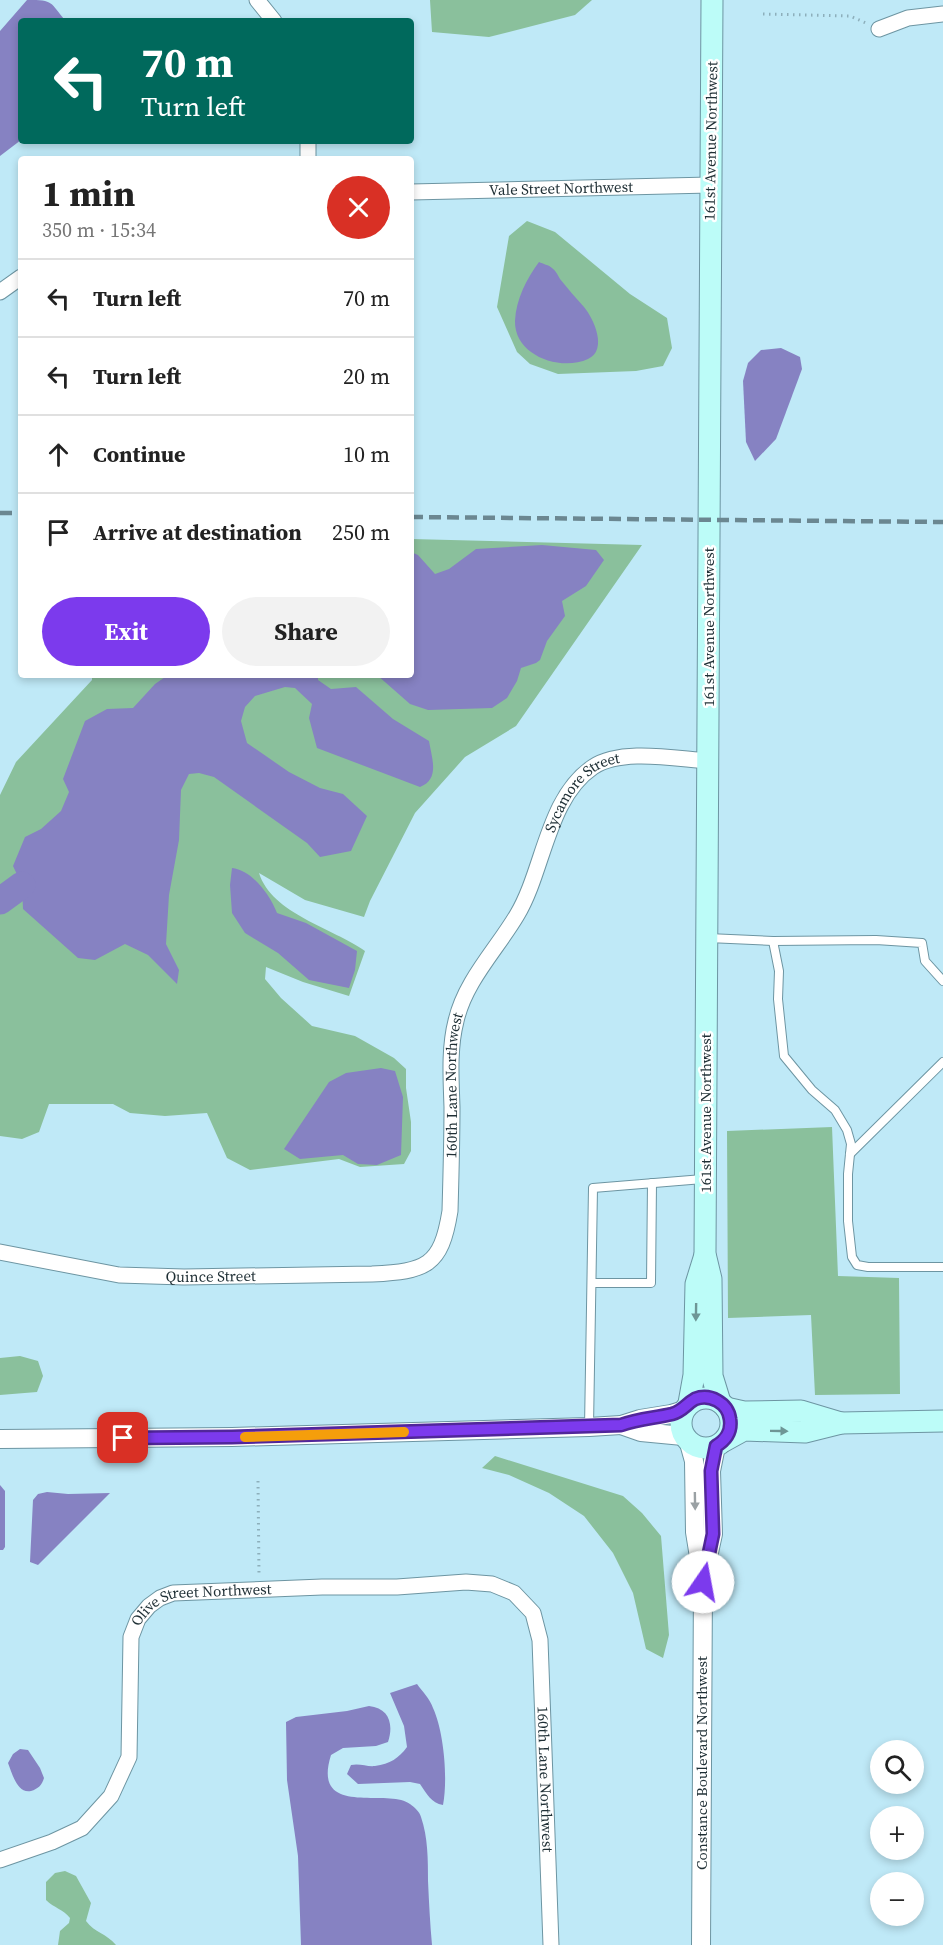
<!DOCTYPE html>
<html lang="en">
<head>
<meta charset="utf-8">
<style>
  body { margin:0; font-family:"Source Serif 4",serif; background:#f2f2f2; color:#222; height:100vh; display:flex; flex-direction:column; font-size:22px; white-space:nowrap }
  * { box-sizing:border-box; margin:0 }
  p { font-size:20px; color:#767676 }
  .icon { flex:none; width:33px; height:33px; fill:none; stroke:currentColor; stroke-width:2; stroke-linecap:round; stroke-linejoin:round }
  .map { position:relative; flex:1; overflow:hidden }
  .drawer { position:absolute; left:18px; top:156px; width:396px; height:522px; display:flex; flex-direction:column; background:#fff; border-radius:6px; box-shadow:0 3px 9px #0003 }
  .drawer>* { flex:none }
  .banner { position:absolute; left:18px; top:18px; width:396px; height:126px; border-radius:6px; box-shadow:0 3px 9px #0003; background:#00695c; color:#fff; overflow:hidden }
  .fabs { position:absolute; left:870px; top:1740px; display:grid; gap:12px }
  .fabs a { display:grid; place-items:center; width:54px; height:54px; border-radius:50%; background:#fff; box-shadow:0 3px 9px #0003; font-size:30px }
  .pin { position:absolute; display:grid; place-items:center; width:51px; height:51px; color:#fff; margin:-26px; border-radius:12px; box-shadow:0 3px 9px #0006 }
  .me { position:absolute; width:66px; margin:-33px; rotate:12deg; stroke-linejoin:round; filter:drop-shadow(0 0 4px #0008) }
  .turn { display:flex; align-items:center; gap:21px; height:126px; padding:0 24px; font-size:27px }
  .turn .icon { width:78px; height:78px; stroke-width:2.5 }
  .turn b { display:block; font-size:42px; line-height:51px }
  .round { display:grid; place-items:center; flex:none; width:63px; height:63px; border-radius:32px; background:#f2f2f2 }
  .head { display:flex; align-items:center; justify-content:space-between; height:102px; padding:0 24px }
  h1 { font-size:36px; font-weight:700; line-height:45px }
  .cta { display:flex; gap:12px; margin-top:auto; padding:12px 24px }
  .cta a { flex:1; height:69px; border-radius:36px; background:#7c3aed; color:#fff; font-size:24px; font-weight:700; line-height:69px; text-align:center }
  .cta a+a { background:#f2f2f2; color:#222 }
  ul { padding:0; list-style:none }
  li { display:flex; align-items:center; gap:18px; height:78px; padding:0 24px; border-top:2px solid #e0e0e0 }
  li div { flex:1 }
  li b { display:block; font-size:22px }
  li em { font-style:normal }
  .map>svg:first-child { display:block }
  .green { fill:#8ac09c }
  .water { fill:#8682c2 }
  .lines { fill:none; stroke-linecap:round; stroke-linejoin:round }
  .river { stroke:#8682c2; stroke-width:27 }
  .service-casing { stroke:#6d95a2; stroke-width:10 }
  .minor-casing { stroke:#6d95a2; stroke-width:17 }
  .tertiary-casing { stroke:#6d95a2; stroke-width:20 }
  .secondary-casing { stroke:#6d95a2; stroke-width:23 }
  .path { stroke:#8dafbb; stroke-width:3; stroke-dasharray:1.5 4.5; stroke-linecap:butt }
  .service { stroke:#fff; stroke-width:8 }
  .minor { stroke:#fff; stroke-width:15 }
  .tertiary { stroke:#fff; stroke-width:18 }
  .secondary { stroke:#bcfcf8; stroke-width:21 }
  .rail { stroke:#6b8791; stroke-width:4.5; stroke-dasharray:12 6; stroke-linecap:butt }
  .oneway { fill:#6e9696 }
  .oneway2 { fill:#9aa1a4 }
  .route-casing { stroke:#51269a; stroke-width:15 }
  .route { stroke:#7c3aed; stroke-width:10 }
  .slow { stroke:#f59e0b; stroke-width:10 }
  .labels { text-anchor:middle; stroke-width:5; stroke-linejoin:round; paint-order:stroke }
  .street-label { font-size:15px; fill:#1f2f35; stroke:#fff }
</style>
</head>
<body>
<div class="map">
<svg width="943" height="1945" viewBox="0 0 943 1945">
  <rect width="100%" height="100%" fill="#bfe9f7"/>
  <g class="green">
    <path d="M430,0H592L575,15L489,37L432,32Z"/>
    <path d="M527,221L555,232L630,294L667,318L672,348L663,366L636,371L558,374L530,364L517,352L497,307L509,236Z"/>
    <path d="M411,539L642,545L516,726L465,757L415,813L370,901L364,917L305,900L259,873C272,914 333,928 365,951L349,996L303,982L266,967L265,979L281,998L312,1026L355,1036L394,1058L406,1069V1088L411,1122V1151L404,1164L360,1167L339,1159L250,1170L227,1158L207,1113L165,1116L130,1113L113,1104H49L39,1132L22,1139L0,1136V795L16,762L92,680V675H411Z"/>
    <path d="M832,1127L838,1276L899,1278L900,1394L815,1395L811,1315L728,1318L727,1131Z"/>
    <path d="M20,1356L38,1361L43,1376L37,1392L0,1395V1358Z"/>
    <path d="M495,1456L623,1496L642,1513L661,1536L669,1635L663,1658L646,1649L633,1593L613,1553L584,1516L549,1493L509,1475L482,1468Z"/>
    <path d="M65,1871L76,1876L91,1903L86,1921C95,1933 106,1933 116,1945H58L60,1931L69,1923L70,1918C63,1909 54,1908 46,1900V1882L55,1873Z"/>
  </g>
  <g class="water">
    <path d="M27,0C55,0 49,2 66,21H21V140L0,156V31Z"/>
    <path d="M539,262C543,264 549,265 552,268C555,270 558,275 560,279C568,289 576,298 584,307C594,319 608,350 588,359C560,372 514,355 515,321C516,299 527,278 539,262Z"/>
    <path d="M781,348L800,357L802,369L776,439L755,461L746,442L743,381L748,363L761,350Z"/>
    <path d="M542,545L596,550L604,560L586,586L562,601L565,616L547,641L540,660L536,663L521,668L517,681L507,698L492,708L428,710L410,704L377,675H411V552L418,555L435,574L449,569L476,549Z"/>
    <path d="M168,675H318V680L331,689L356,687L393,719L429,741C432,759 440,779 420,787L317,748L309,718L312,704L295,688L285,687L255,696L245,707L241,721L247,743L289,772L320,788L343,794L367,816L351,851L320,857L307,843L214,777L199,773L189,774L181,790L179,840L169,895L166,944L179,970L177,984L148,955L125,944L95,960L78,958L23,909L22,885L13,866L25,837L41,829L61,811L69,792L63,779L85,721L107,709L133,708L155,684Z"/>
    <path d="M232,868C252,870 270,895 277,913L306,923L357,951L355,970L349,988L309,980L278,953L245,933L232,913L230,885Z"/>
    <path d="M381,1068L395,1071L403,1097L401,1155L377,1165L358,1164L343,1155L300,1159L284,1149L329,1082L346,1073Z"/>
    <path d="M0,1485L5,1491V1547L3,1550H0Z"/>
    <path d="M47,1492L68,1494L110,1493L38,1565L30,1562L33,1500L38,1494Z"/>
    <path d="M417,1684C422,1691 430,1699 433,1708C444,1732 448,1779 443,1805C431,1803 427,1794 420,1784L410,1782L358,1784L347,1774L351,1765C360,1763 367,1767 375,1766C390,1764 399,1758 407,1747L404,1726L390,1693Z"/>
    <path d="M369,1706C389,1708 394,1724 388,1742L376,1746L343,1748L331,1755C311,1819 388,1787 410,1804C414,1807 420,1812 421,1817C428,1837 428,1860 428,1881C429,1902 430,1924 432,1945H301L298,1856L287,1780L286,1722L296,1717L347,1711Z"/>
    <path d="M20,1749L28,1750L40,1768L44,1778C42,1785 38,1789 31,1791C17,1794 12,1773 8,1763L13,1754Z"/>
  </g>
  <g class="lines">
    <path class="river" d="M0,901L22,885"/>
    <defs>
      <g id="service">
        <path d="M708,938L773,941L876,940L922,943L925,961L943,981"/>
        <path d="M773,941L779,971L778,999L784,1056L812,1090L835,1110L847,1130L851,1144L848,1174V1221L852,1257L857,1265L868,1267H943"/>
        <path d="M850,1154L943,1062"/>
        <path d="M592,1283H651L652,1183"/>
        <path d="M589,1427L593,1188L703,1179"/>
      </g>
      <g id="minor">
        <path d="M257,0L274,21"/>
        <path d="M879,29L908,18L943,14"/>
        <path d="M308,141V159"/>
        <path id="s1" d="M411,192L710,185"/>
        <path d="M0,292L21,277"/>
        <path id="s2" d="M0,1252L119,1275L184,1277L372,1274C426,1271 441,1267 450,1211C451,1176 452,1141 452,1107C451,1078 449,1048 456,1021C465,981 497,949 517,915C544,870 547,798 593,767C622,748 676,759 709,761"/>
        <path id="s3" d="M0,1860L52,1842L82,1828L111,1796L129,1757L131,1637L138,1619L149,1606L160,1598L173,1593L322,1587H397L466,1582L492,1584L514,1593L533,1613L540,1640L551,1945"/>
      </g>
      <g id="tertiary">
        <path d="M621,1425L641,1432L683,1436"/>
        <path d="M0,1439L232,1437L589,1427L621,1425L640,1419L671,1414L684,1410"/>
        <path d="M689,1443L694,1461L695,1532L703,1582L701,1945"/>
        <path d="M705,1571L713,1534L711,1471L716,1446"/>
      </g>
      <g id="secondary">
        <path d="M712,0L705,1254L711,1279L712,1376L720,1402"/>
        <circle cx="706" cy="1423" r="25"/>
        <path d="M689,1403L694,1375L696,1284L705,1255"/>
        <path d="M726,1408L744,1412L801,1411L841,1423"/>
        <path d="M724,1441L744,1430L805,1432L841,1423L943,1421"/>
      </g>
    </defs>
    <use href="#service" class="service-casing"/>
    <use href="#minor" class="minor-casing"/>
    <use href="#tertiary" class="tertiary-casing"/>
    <use href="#secondary" class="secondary-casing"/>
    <g class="path">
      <path d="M763,14L850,16L866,23"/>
      <path d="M258,1481L259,1576"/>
    </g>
    <use href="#service" class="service"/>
    <use href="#minor" class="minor"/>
    <use href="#tertiary" class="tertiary"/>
    <use href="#secondary" class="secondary"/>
    <g class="rail">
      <path d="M0,513H21"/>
      <path d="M411,517L943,522"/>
    </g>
  </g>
  <defs><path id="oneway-solid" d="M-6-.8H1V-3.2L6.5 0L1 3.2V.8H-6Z" transform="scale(1.5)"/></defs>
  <g class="oneway">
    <use href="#oneway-solid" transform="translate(696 1312) rotate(91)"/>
    <use href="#oneway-solid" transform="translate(779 1431) rotate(1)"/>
  </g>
  <use class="oneway2" href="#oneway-solid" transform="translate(695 1501) rotate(89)"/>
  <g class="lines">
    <defs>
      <path id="route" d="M123,1438L232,1437L621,1425C638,1419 655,1418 672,1414C683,1411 686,1404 695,1399C710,1393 728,1403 730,1419C732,1432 726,1440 716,1446L711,1471L713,1534L703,1582"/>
    </defs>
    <use href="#route" class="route-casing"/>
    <use href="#route" class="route"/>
    <path class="slow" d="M245,1437L404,1432"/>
  </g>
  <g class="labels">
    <g class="street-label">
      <text transform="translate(711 141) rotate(-89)" y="5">161st Avenue Northwest</text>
      <text dy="5" stroke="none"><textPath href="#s1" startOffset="150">Vale Street Northwest</textPath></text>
      <text transform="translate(709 627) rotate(-90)" y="5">161st Avenue Northwest</text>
      <text dy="5" stroke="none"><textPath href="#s2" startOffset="946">Sycamore Street</textPath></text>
      <text dy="5" stroke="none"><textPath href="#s2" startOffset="615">160th Lane Northwest</textPath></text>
      <text transform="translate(706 1113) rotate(-90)" y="5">161st Avenue Northwest</text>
      <text dy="5" stroke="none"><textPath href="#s2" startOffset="213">Quince Street</textPath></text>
      <text dy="5" stroke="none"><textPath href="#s3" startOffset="382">Olive Street Northwest</textPath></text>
      <text transform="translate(702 1763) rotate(-90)" y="5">Constance Boulevard Northwest</text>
      <text dy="5" stroke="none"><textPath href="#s3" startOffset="896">160th Lane Northwest</textPath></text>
    </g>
  </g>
</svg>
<div class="fabs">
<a><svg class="icon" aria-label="search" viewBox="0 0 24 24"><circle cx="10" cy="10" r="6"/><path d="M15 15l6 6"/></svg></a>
<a>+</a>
<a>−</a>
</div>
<div class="pin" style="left:123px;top:1438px;background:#d93025"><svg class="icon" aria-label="arrive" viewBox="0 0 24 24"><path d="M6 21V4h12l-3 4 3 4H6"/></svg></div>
<svg class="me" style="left:703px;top:1582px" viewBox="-20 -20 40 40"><circle r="19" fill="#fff"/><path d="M0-13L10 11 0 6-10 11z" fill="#7c3aed"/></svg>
<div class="banner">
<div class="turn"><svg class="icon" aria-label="left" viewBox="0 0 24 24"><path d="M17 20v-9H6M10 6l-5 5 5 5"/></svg><div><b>70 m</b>Turn left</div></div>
</div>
<section class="drawer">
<div class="head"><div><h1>1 min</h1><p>350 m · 15:34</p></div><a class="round" style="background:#d93025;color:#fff"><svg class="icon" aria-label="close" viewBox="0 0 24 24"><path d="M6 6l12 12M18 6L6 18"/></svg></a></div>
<ul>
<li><svg class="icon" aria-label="left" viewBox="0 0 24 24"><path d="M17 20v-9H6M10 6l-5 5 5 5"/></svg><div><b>Turn left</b></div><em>70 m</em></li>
<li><svg class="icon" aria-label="left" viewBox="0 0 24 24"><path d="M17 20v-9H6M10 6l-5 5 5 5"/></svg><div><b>Turn left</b></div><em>20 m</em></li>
<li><svg class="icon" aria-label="ahead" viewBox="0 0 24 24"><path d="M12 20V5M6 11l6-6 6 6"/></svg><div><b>Continue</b></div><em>10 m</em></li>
<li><svg class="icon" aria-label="arrive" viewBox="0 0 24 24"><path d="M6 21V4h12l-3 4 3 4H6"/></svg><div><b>Arrive at destination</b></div><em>250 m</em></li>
</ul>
<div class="cta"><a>Exit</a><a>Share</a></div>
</section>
</div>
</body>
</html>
